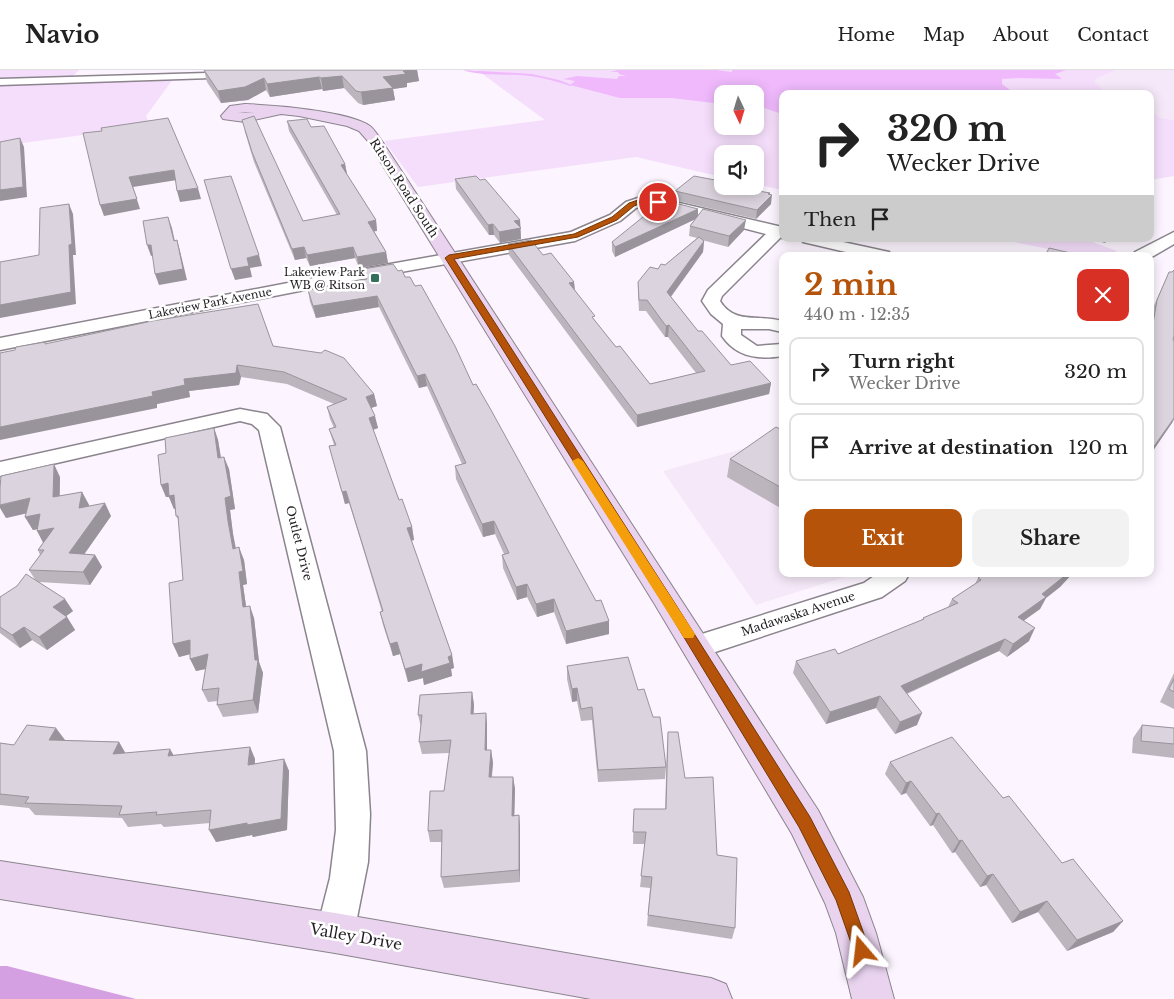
<!DOCTYPE html>
<html lang="en">
<head>
<meta charset="utf-8">
<style>
  body { margin:0; font-family:"Libre Baskerville",serif; background:#f2f2f2; color:#222; height:100vh; display:flex; flex-direction:column; font-size:19px; white-space:nowrap }
  * { box-sizing:border-box; margin:0 }
  p { font-size:16px; color:#767676 }
  .icon { flex:none; width:28px; height:28px; fill:none; stroke:currentColor; stroke-width:2; stroke-linecap:round; stroke-linejoin:round }
  .map { position:relative; flex:1; overflow:hidden }
  .details { position:absolute; left:779px; top:182px; width:375px; height:325px; display:flex; flex-direction:column; background:#fff; border-radius:10px; box-shadow:0 2px 12px #0003 }
  .details>* { flex:none }
  .top-card { position:absolute; left:779px; top:20px; width:375px; height:152px; border-radius:10px; box-shadow:0 2px 12px #0003; background:#fff; color:#222; overflow:hidden }
  .needle { width:32px; rotate:176deg }
  .fabs { position:absolute; left:714px; top:15px; display:grid; gap:10px }
  .fabs a { display:grid; place-items:center; width:50px; height:50px; border-radius:10px; background:#fff; box-shadow:0 2px 12px #0003; font-size:25px }
  .pin { position:absolute; display:grid; place-items:center; width:42px; height:42px; color:#fff; margin:-21px; border:2px solid #fff; border-radius:50%; box-shadow:0 1px 5px #0007 }
  .me { position:absolute; width:55px; margin:-28px; rotate:343deg; stroke-linejoin:round; filter:drop-shadow(0 0 4px #0008) }
  .turn { display:flex; align-items:center; gap:18px; height:105px; padding:0 25px; font-size:22px }
  .turn .icon { width:65px; height:65px; stroke-width:2.5 }
  .turn b { display:block; font-size:35px; line-height:42px }
  .then { display:flex; align-items:center; height:48px; padding:0 25px; background:#0003; gap:10px; font-size:19px }
  .round { display:grid; place-items:center; flex:none; width:52px; height:52px; border-radius:10px; background:#f2f2f2 }
  .overview { display:flex; align-items:center; justify-content:space-between; height:85px; padding:0 25px }
  h1 { font-size:30px; font-weight:700; line-height:38px; color:#b45309 }
  .cta { display:flex; gap:10px; margin-top:auto; padding:10px 25px }
  .cta a { flex:1; height:58px; border-radius:10px; background:#b45309; color:#fff; font-size:20px; font-weight:700; line-height:58px; text-align:center }
  .cta a+a { background:#f2f2f2; color:#222 }
  ul { padding:0; list-style:none }
  li { display:flex; align-items:center; gap:15px; height:68px; margin:0 10px 8px; padding:0 15px; border:2px solid #e0e0e0; border-radius:10px }
  li div { flex:1 }
  li b { display:block; font-size:19px }
  li em { font-style:normal }
  header { display:flex; align-items:center; gap:30px; box-sizing:border-box; height:70px; padding:0 25px; background:#fff; border-bottom:1px solid #e0e0e0 }
  header strong { font-size:24px }
  nav { display:flex; gap:28px; margin-inline-start:auto; font-size:18px }
  .map>svg:first-child { display:block }
  .built { fill:#f5e8f8 }
  .green { fill:#f5defb; fill-rule:evenodd }
  .forest { fill:#d5a0e2 }
  .water { fill:#efb9fc }
  .lines { fill:none; stroke-linecap:round; stroke-linejoin:round }
  .stream { fill:#efb9fc; fill-rule:evenodd }
  .street-casing { stroke:#8b848d; stroke-width:3 }
  .secondary-casing { stroke:#8b848d; stroke-width:2 }
  .street { fill:#fff; fill-rule:evenodd }
  .secondary { fill:#e9d3ef; fill-rule:evenodd }
  .wall { fill:#bcb5be }
  .shaded-wall { fill:#99949b }
  .building { fill:#dbd3dd; stroke:#99949b }
  .route { fill:#b45309; stroke:#753606 }
  .slow { fill:#f59e0b }
  .poi-dot { fill:#33705c; stroke:#fff; stroke-width:2 }
  .labels { text-anchor:middle; stroke-width:5; stroke-linejoin:round; paint-order:stroke }
  .far-poi-label { font-size:11px; fill:#221f23; stroke:#fff; text-anchor:end }
  .far-street-label { font-size:11px; fill:#221f23; stroke:#fff }
  .street-label { font-size:12px; fill:#221f23; stroke:#fff }
  .near-street-label { font-size:15px; fill:#221f23; stroke:#fff }
</style>
</head>
<body>
<header>
<strong>Navio</strong>
<nav><a>Home</a><a>Map</a><a>About</a><a>Contact</a></nav>
</header>
<div class="map">
<svg width="1174" height="929" viewBox="0 0 1174 929">
  <rect width="100%" height="100%" fill="#fcf4fe"/>
  <g class="built">
    <path d="M1116,0H1174V50L1161,48L1150,41V24H1109L1094,12L1097,8Z"/>
    <path d="M782,368V504H854L756,535L663,401Z"/>
  </g>
  <g class="green">
    <path d="M0,0H79L70,9L0,11Z"/>
    <path d="M477,0H1116L1097,8L1094,12L1109,24H782V120L755,114V84H722V107L636,87L418,117L384,71L545,50ZM722,24H755V56H722Z"/>
    <path d="M173,9L146,46L150,56L0,76V14Z"/>
    <path d="M1150,41L1161,48L1174,50V106L1150,110Z"/>
    <path d="M999,169H1084L1117,181L1110,186H1084Z"/>
  </g>
  <path class="forest" d="M0,896H7L136,929H0Z"/>
  <path class="water" d="M618,0H716L732,2V0H1066L1055,4L1062,9L1020,8L1002,9V14L1010,20L982,24H782V44L755,35V24H722V34L672,28H620L570,15L575,11L563,9L577,6L617,9L619,6H626L619,4L618,2H610Z"/>
  <g class="lines">
    <path class="stream" d="M463,0L532,4L559,10L572,15L570,16C553,10 537,6 519,5C501,4 480,6 463,0Z"/>
    <defs>
      <g id="street">
        <path d="M207,3L213,6L211,8L0,15V9Z"/>
        <path d="M641,127L658,128L782,157V168L781,167L722,226L720,231C735,255 758,244 782,251V262L769,259H741V265L757,276L782,274V286C759,290 736,287 722,266L723,254L711,244L702,231L708,220L766,164L658,136H643L636,138L620,151L575,171L345,212L0,280V268L345,202L571,162L610,145L626,132Z"/>
        <path d="M1174,162V174L1150,188L1133,186L1135,182Z"/>
        <path d="M801,169H829L889,182L891,186H863L803,172Z"/>
        <path d="M240,339L267,344L280,357L366,681L370,744L368,792L354,863L348,876L335,882L322,876L316,863L330,808L336,760L334,681L259,360L252,354L240,351L0,406V392Z"/>
        <path d="M877,504H909L905,511L882,527L706,585L696,588L686,585L682,577L686,569L864,513Z"/>
      </g>
      <g id="secondary">
        <path d="M245,34C272,35 349,41 370,56C375,60 378,66 382,71L818,740L863,827L876,863L894,929H852L836,863L825,833L792,764L654,533L367,70L359,61L347,56L299,46L281,44L245,52L223,49L221,46L230,36ZM245,42H254L238,43Z"/>
        <path d="M0,791L335,843L711,908L726,914L732,929H591L335,883L0,829Z"/>
      </g>
    </defs>
    <use href="#street" class="street-casing"/>
    <use href="#secondary" class="secondary-casing"/>
    <use href="#street" class="street"/>
    <use href="#secondary" class="secondary"/>
  </g>
  <g class="wall">
    <path d="M204,0H417L419,11L407,13V17L393,19L395,30L363,35L358,33L344,18L323,21L322,19L270,27L266,20L248,30L221,33L207,12Z"/>
    <path d="M287,51L311,57L345,94L347,104H346L376,150L377,161H374L386,182L388,193L359,198L355,188L310,196L306,188L295,190L254,92L244,59L303,151L337,145L289,61Z"/>
    <path d="M455,109L480,110L520,150L521,169L500,173L494,165H489L456,119Z"/>
    <path d="M720,115L770,123L771,134L756,149L674,130L675,121Z"/>
    <path d="M698,146L744,160L728,177L702,170L704,171L703,182L671,227L698,261L731,295L771,313L769,324L637,357L509,185L508,174L543,185L574,212L575,220L595,251L616,277L650,314L696,303L668,267H665L646,241H639L638,223V212L658,199L665,195L697,168L689,166L690,156L695,149L615,187L612,181V172Z"/>
    <path d="M1093,169H1113L1104,173Z"/>
    <path d="M363,199L398,201L415,216L473,315L609,564L566,574L554,542L537,547L527,527L517,530L503,498L502,485L504,484L495,464L483,467L456,409L455,396L462,394L427,316L419,318L379,237L316,248L310,232L308,220L365,210Z"/>
    <path d="M1169,202L1173,270L1174,350L1150,385V252L1152,240Z"/>
    <path d="M46,274L273,276L374,324L377,336L371,338L378,358L373,360L399,430L412,457L414,470L411,471L452,585L454,598L451,599L452,606L424,615L423,608L408,612L400,584L393,586L383,555L380,542H382L365,485L349,433L345,434L329,376L334,375L329,359L334,358L330,349L327,337L334,334L287,314L241,307L239,315L189,321L190,327L157,334V338L15,280Z"/>
    <path d="M214,358L218,370L221,388L229,399L235,439L230,440L233,464L236,478L244,490L247,514L243,515L246,536L254,548L259,592L263,603L258,643L223,647L217,635L218,631L208,632L202,620L206,599L196,601L190,584L179,587L173,574L183,510L179,451L176,446L175,438L174,439L169,427H166L161,415L166,383Z"/>
    <path d="M782,360V439L727,407L730,389Z"/>
    <path d="M60,407V426L82,422L89,435L88,436L111,446L84,484L95,485L102,497L90,515L39,512L73,541L66,546L67,547L75,560L47,580L32,570L20,578L0,563V527L36,511L29,500L40,485L38,480L43,473L37,459L33,460L25,447L26,443L6,448Z"/>
    <path d="M984,504H1072L1060,517L1046,528L1040,539L1024,550L1029,571L1007,587L999,581L907,624L917,655L895,664L876,638L826,654L793,603L796,591L838,584L922,550L923,548L948,537L952,529L975,514L978,508Z"/>
    <path d="M567,596L638,620L666,697L665,709L598,712L592,650L581,651L577,631L572,632L567,609Z"/>
    <path d="M1174,603V639L1160,632Z"/>
    <path d="M472,622L474,635L473,644L486,643L487,655V680H491L493,693L492,707H513L515,719L514,746L519,745L520,757V812L444,818L441,807L442,772H430L428,761L444,721L450,683L422,684L419,672L421,657L418,645Z"/>
    <path d="M1142,655L1174,658V688L1132,683L1133,668Z"/>
    <path d="M668,662L685,708L717,785L735,858L732,869L647,856L650,818L640,817L645,774H633L634,739H665L667,675Z"/>
    <path d="M65,670L119,672L125,683L174,685L250,677L255,689V694L284,689L289,701L287,760L253,767L252,765L216,772L210,753L164,757L161,754L128,757L122,748L35,745L29,738L0,735V673L14,675Z"/>
    <path d="M890,692L1003,728L1062,793L1123,851L1113,862L1067,881L1038,842L1012,853L986,815L980,817L955,782L952,783L933,755L930,756L906,723L901,725L885,704Z"/>
  </g>
  <g class="shaded-wall">
    <path d="M409,0H417L419,11L407,13V17L393,19L395,30L363,35L361,22L383,7Z"/>
    <path d="M342,6L344,18L323,21L321,8Z"/>
    <path d="M319,7L322,19L270,27L267,14Z"/>
    <path d="M264,8L266,20L248,30L221,33L218,21Z"/>
    <path d="M20,68L24,77L27,127L0,131V120Z"/>
    <path d="M345,94L347,104H342L341,95Z"/>
    <path d="M174,100L177,110L133,117L140,139L104,146L100,135L129,107Z"/>
    <path d="M198,118L201,129L180,132L177,121Z"/>
    <path d="M770,123L769,128L772,125L771,134L756,149L757,140Z"/>
    <path d="M69,134L73,144L76,185H73L76,234L0,248V235L69,175Z"/>
    <path d="M698,139V148L615,187V177Z"/>
    <path d="M168,147L172,158L177,181L174,171Z"/>
    <path d="M376,150L377,161L370,162L368,152Z"/>
    <path d="M520,150L521,169L500,173L499,162L514,151Z"/>
    <path d="M746,150L744,160L728,177L729,166Z"/>
    <path d="M493,154L494,165H489L488,155Z"/>
    <path d="M1106,169H1113L1104,173Z"/>
    <path d="M177,170L180,181L187,210L159,215L155,204Z"/>
    <path d="M704,171L703,182L666,233L667,222Z"/>
    <path d="M147,175H151L154,185L151,186Z"/>
    <path d="M304,177L306,188L295,190L292,179Z"/>
    <path d="M353,177L355,188L310,196L307,185Z"/>
    <path d="M386,182L388,193L359,198L357,187Z"/>
    <path d="M259,185L262,196L250,198L252,207L235,210L231,199L247,188Z"/>
    <path d="M574,212L575,223L569,213Z"/>
    <path d="M377,226L379,237L316,248L313,236Z"/>
    <path d="M669,255L668,267H665L666,256Z"/>
    <path d="M237,295L241,307L239,315L189,321L190,327L157,334V338L0,370V357L152,322L184,309Z"/>
    <path d="M425,304L427,316L419,318L417,306Z"/>
    <path d="M771,313L769,324L637,357V345Z"/>
    <path d="M374,324L377,336L368,339L366,327Z"/>
    <path d="M375,346L378,358L372,360L369,348Z"/>
    <path d="M1174,348L1172,353L1150,385V382Z"/>
    <path d="M214,358L218,370L223,401L218,388Z"/>
    <path d="M224,387L229,399L235,439L230,440L233,464L238,492L233,479L228,451L225,428Z"/>
    <path d="M54,394L60,407L59,440L53,427Z"/>
    <path d="M168,413L174,425L179,438L174,439L169,427H166L161,415Z"/>
    <path d="M346,421L349,433L345,434L342,422Z"/>
    <path d="M82,422L89,435L86,450L79,438Z"/>
    <path d="M30,428L37,441L6,448L0,438V435Z"/>
    <path d="M105,433L111,446L76,496L69,483Z"/>
    <path d="M40,444L47,457L33,460L25,447Z"/>
    <path d="M494,451L495,464L483,467L482,454Z"/>
    <path d="M412,457L414,470L409,471L407,458Z"/>
    <path d="M54,458L44,474L37,461Z"/>
    <path d="M239,477L244,490L247,514L243,515L248,550L243,537L239,502Z"/>
    <path d="M95,485L102,497L90,515L83,502Z"/>
    <path d="M1067,504H1072L1060,517L1046,528L1040,539L1012,559L1018,547L1042,524Z"/>
    <path d="M527,514V527L517,530L516,517Z"/>
    <path d="M65,529L73,541L61,550L53,537Z"/>
    <path d="M554,529V542L537,547L536,534Z"/>
    <path d="M250,536L254,548L259,592L263,603L258,643L253,630L255,590Z"/>
    <path d="M67,547L75,560L47,580L39,567Z"/>
    <path d="M609,551V564L566,574V561Z"/>
    <path d="M24,557L32,570L20,578L12,565Z"/>
    <path d="M1035,558L1029,571L1007,587L1013,574Z"/>
    <path d="M1005,569L999,581L896,628L901,616Z"/>
    <path d="M190,570L195,583L179,587L173,574Z"/>
    <path d="M397,572L400,584L393,586L390,574Z"/>
    <path d="M208,584L214,597L196,601L190,589Z"/>
    <path d="M452,585L454,598L451,599L452,606L424,615L423,608L408,612L405,599Z"/>
    <path d="M577,618V631L572,632V619Z"/>
    <path d="M472,622L474,635L473,656L471,644Z"/>
    <path d="M880,626L876,638L826,654L830,642Z"/>
    <path d="M486,643L487,655V693L485,680Z"/>
    <path d="M922,643L917,655L895,664L900,652Z"/>
    <path d="M56,658L65,670H49Z"/>
    <path d="M119,672L126,684H113Z"/>
    <path d="M250,677L255,689L254,708L248,695Z"/>
    <path d="M170,679L177,691L168,686Z"/>
    <path d="M491,680L493,693L490,720L489,707Z"/>
    <path d="M284,689L289,701L287,760L253,767L252,765L216,772L209,760L247,753Z"/>
    <path d="M513,707L515,719L514,758L512,746Z"/>
    <path d="M911,711L906,723L901,725L906,713Z"/>
    <path d="M939,743L933,755L930,756L936,744Z"/>
    <path d="M519,745L520,757V812L519,800Z"/>
    <path d="M962,770L955,782L952,783L959,771Z"/>
    <path d="M993,804L986,815L980,817L987,806Z"/>
    <path d="M1047,831L1038,842L1012,853L1020,842Z"/>
    <path d="M1123,851L1113,862L1067,881L1077,870Z"/>
  </g>
  <g class="building">
    <path d="M204,0H409L403,1L406,4L383,7L393,18L361,22L356,21L342,6L321,8L319,7L267,14L264,8L245,17L218,21Z"/>
    <path d="M254,46L303,151L340,144L287,51L307,49L311,57L324,56L345,94L341,95L376,150L368,152L386,182L357,187L353,177L307,185L304,177L292,179L252,82L242,50Z"/>
    <path d="M168,48L198,118L177,121L174,100L129,107L137,129L100,135L83,63L102,61L101,58Z"/>
    <path d="M20,68L23,117L0,120V72Z"/>
    <path d="M231,106L259,185L247,188L249,196L231,199L204,110Z"/>
    <path d="M476,106L480,110L485,109L520,150L514,151L521,158L499,162L493,154L488,155L455,109Z"/>
    <path d="M694,106L720,111L717,114L722,115V116H730L770,123L768,124L772,125L757,140L675,121Z"/>
    <path d="M664,130L698,139L615,177L612,172Z"/>
    <path d="M69,134L72,174L69,175L71,222L0,235V192L39,185L40,138Z"/>
    <path d="M703,139L746,150L729,166L690,156Z"/>
    <path d="M168,147L174,171L177,170L183,199L155,204L151,175H147L143,151Z"/>
    <path d="M699,167L704,171L667,222L698,261H702L731,295L750,291L771,313L637,345L508,174L531,170L543,185L551,183L574,212L569,213L595,246L592,247L616,277L620,276L650,314L705,301L669,255L666,256L647,230H639L638,212L650,197L658,199L661,194L665,195Z"/>
    <path d="M1049,178L1079,185L1078,186H1045Z"/>
    <path d="M393,194L398,201L402,200L405,207H410L415,216L421,215L455,276L473,315L476,314L491,340L596,531L601,530L609,551L566,561L554,529L536,534L527,514L516,517L502,485L509,483L494,451L482,454L455,396L466,393L425,304L417,306L377,226L313,236L308,220L367,209L363,199Z"/>
    <path d="M1174,200V265L1173,270H1174V348L1150,382V272L1157,230L1169,202H1172Z"/>
    <path d="M258,234L273,276L321,283L325,280L344,288L374,324L366,327L375,346L369,348L399,430L402,429L412,457L407,458L452,585L448,587L450,593L421,602L422,594L405,599L397,572L390,574L380,542L383,541L362,473L346,421L342,422L329,376L336,375L329,359L336,357L327,337L347,329L284,302L237,295L236,303L184,309L185,315L152,322L153,326L0,357V283L15,280L16,277L45,272V274L152,251Z"/>
    <path d="M776,357L782,360V418L730,389Z"/>
    <path d="M214,358L218,388L224,387L231,426L225,428L228,451L233,479L239,477L243,501L239,502L243,537L250,536L255,590H258L253,630L217,635L219,618L202,620L208,584L190,589V570L173,574L169,513L183,510L178,446H176L174,425L169,426L168,413L161,415L158,385L166,383L165,368Z"/>
    <path d="M54,394L53,427L82,422L79,438L105,433L69,483L95,485L83,502L29,500L44,480H38L54,458L37,461L40,444L25,447L30,428L0,435V418L1,406Z"/>
    <path d="M26,504L65,529L53,537L67,547L39,567L24,557L12,565L0,557V527L17,516Z"/>
    <path d="M984,504H1067L1042,524L1046,527L1018,547L1035,558L1013,574L1005,569L901,616L922,643L900,652L880,626L830,642L796,591L835,579L838,584L924,549L923,548L958,533L952,529L981,510L978,508Z"/>
    <path d="M628,587L638,620L644,619L653,647H660L666,697L598,700L592,637L581,639L577,618L572,619L567,596Z"/>
    <path d="M1174,609V622L1169,619Z"/>
    <path d="M472,622L471,644L486,643L485,680H491L489,707H513L512,746L519,745V800L441,807L442,760L428,761L430,721H444L451,670L419,672L422,645H418L420,625Z"/>
    <path d="M27,655L56,658L49,670L119,672L113,684L170,679L168,686L250,677L248,695L284,689L281,749L247,755V753L209,760L211,740L156,745L157,742L119,745L122,736L25,733L29,727L0,724V673L14,675Z"/>
    <path d="M1142,655L1174,658V674L1141,671Z"/>
    <path d="M668,662H678L685,708L713,707L717,785L737,788L735,858L648,845L652,807L641,806L646,762H633L634,739H666Z"/>
    <path d="M952,667L1003,728L1009,726L1062,793L1073,789L1123,851L1077,870L1047,831L1020,842L993,804L987,806L962,770L959,771L939,743L936,744L911,711L906,713L890,692Z"/>
  </g>
  <path class="route" d="M638,130H658L661,132L658,134L642,133L634,136L617,150L578,167L454,189L676,535L810,747L849,822L870,881L868,887L862,890L856,887L836,830L799,757L668,541L445,188L449,185L574,164L612,147L629,133Z"/>
  <path class="slow" d="M578,388L583,391L693,561L695,564L693,568H684L572,391Z"/>
  <rect class="poi-dot" x="370" y="203" width="10" height="10" rx="2.5"/>
  <g class="labels">
    <g class="far-poi-label">
      <text x="365" y="206">Lakeview Park<tspan x="365" dy="13">WB @ Ritson</tspan></text>
    </g>
    <g class="far-street-label">
      <text transform="translate(210 233) rotate(-11)" y="4">Lakeview Park Avenue</text>
    </g>
    <g class="street-label">
      <text transform="translate(404 118) rotate(57)" y="4">Ritson Road South</text>
      <text transform="translate(299 473) rotate(76)" y="4">Outlet Drive</text>
      <text transform="translate(798 544) rotate(-18)" y="4">Madawaska Avenue</text>
    </g>
    <g class="near-street-label">
      <text transform="translate(356 867) rotate(10)" y="5">Valley Drive</text>
    </g>
  </g>
</svg>
<div class="fabs">
<a><svg class="needle" viewBox="-14 -14 28 28"><path d="M0-13l5 13h-10z" fill="#e53935"/><path d="M0 13l5-13h-10z" fill="#767676"/></svg></a>
<a><svg class="icon" aria-label="sound" viewBox="0 0 24 24"><path d="M4 9h4l5-4v14l-5-4H4zM17 9q2 3 0 6"/></svg></a>
</div>
<div class="pin" style="left:658px;top:132px;background:#d93025"><svg class="icon" aria-label="arrive" viewBox="0 0 24 24"><path d="M6 21V4h12l-3 4 3 4H6"/></svg></div>
<svg class="me" style="left:862px;top:881px" viewBox="-20 -20 40 40"><path d="M0-17L14 15 0 8-14 15z" fill="#b45309" stroke="#fff" stroke-width="4"/></svg>
<div class="top-card">
<div class="turn"><svg class="icon" aria-label="right" viewBox="0 0 24 24"><path d="M7 20v-9h11M14 6l5 5-5 5"/></svg><div><b>320 m</b>Wecker Drive</div></div>
<div class="then">Then<svg class="icon" aria-label="arrive" viewBox="0 0 24 24"><path d="M6 21V4h12l-3 4 3 4H6"/></svg></div>
</div>
<section class="details">
<div class="overview"><div><h1>2 min</h1><p>440 m · 12:35</p></div><a class="round" style="background:#d93025;color:#fff"><svg class="icon" aria-label="close" viewBox="0 0 24 24"><path d="M6 6l12 12M18 6L6 18"/></svg></a></div>
<ul>
<li><svg class="icon" aria-label="right" viewBox="0 0 24 24"><path d="M7 20v-9h11M14 6l5 5-5 5"/></svg><div><b>Turn right</b><p>Wecker Drive</p></div><em>320 m</em></li>
<li><svg class="icon" aria-label="arrive" viewBox="0 0 24 24"><path d="M6 21V4h12l-3 4 3 4H6"/></svg><div><b>Arrive at destination</b></div><em>120 m</em></li>
</ul>
<div class="cta"><a>Exit</a><a>Share</a></div>
</section>
</div>
</body>
</html>
